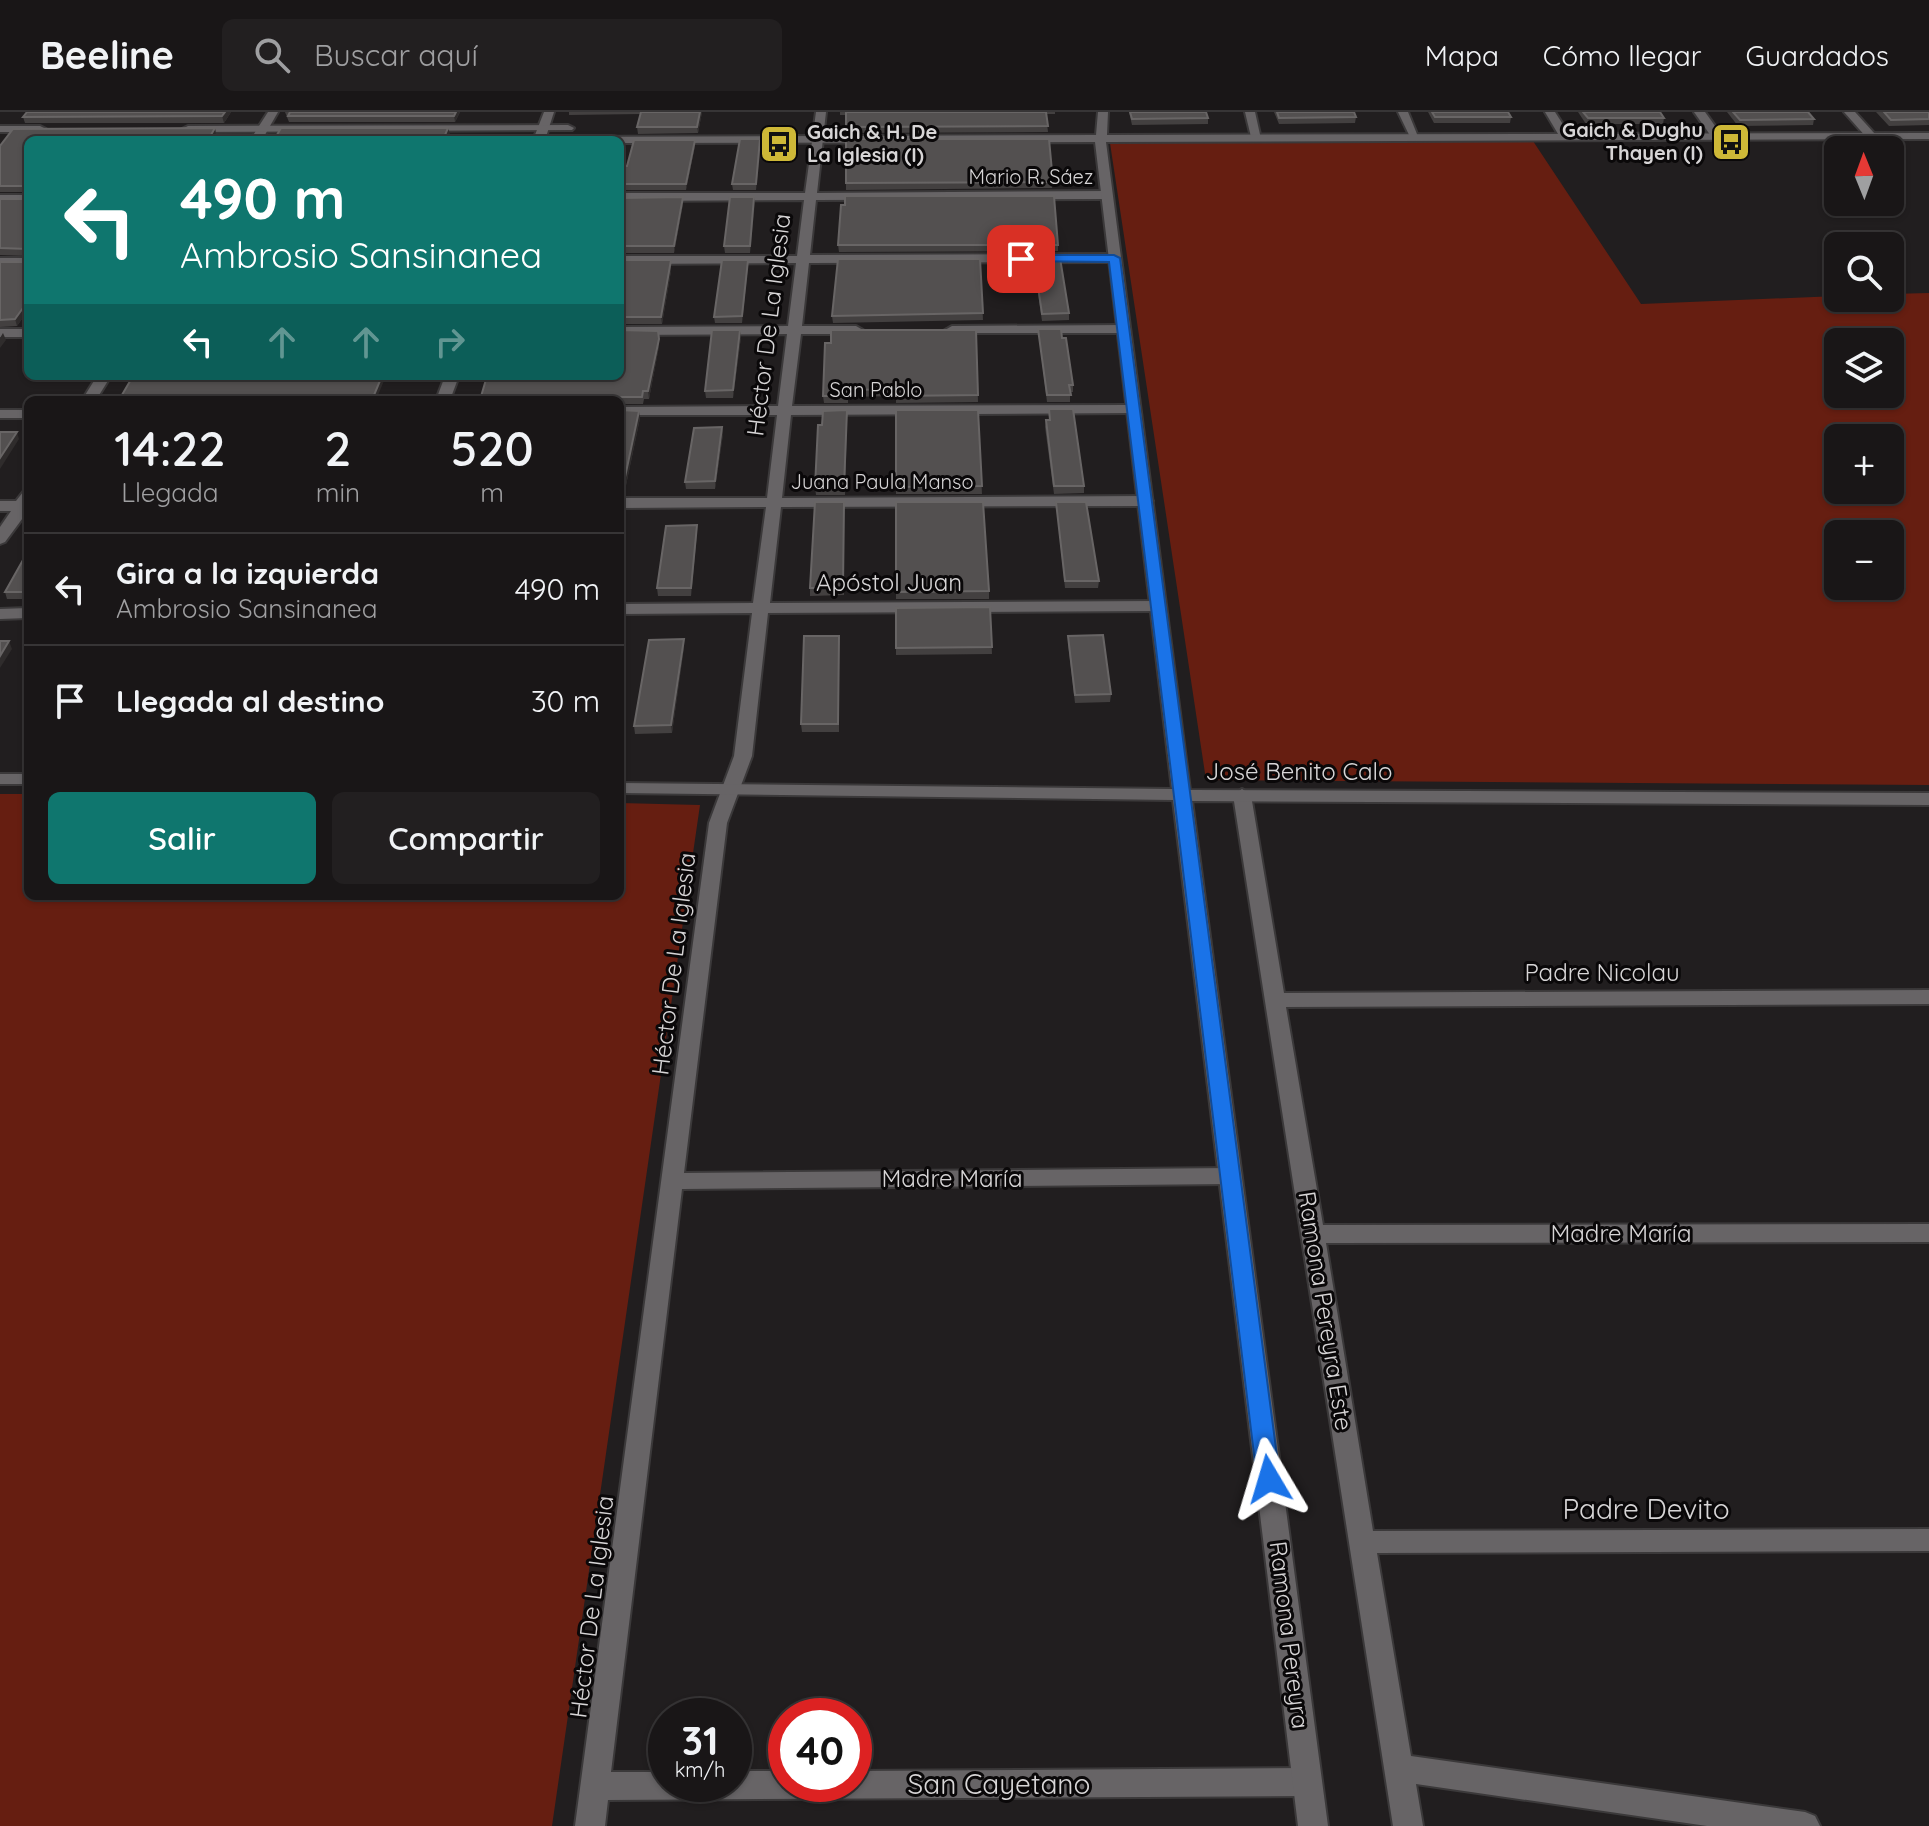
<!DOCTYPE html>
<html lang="es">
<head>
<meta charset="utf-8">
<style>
  body { margin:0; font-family:Quicksand,sans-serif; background:#221f20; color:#f1f3f6; height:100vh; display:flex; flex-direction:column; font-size:30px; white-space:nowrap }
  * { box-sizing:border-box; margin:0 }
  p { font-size:26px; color:#9f9fa1 }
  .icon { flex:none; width:44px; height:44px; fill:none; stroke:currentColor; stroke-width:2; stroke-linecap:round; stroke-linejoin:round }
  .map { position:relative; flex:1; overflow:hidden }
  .details { position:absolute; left:24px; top:284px; width:600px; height:504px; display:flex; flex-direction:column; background:#191617; border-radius:12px; box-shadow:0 2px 6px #0004,0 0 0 2px #373536 }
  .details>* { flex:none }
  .hud { position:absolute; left:24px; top:24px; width:600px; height:244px; border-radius:12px; box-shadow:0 2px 6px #0004,0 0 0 2px #373536; background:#0f766e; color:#fff; overflow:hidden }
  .needle { width:52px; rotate:359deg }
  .fabs { position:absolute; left:1824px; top:24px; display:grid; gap:16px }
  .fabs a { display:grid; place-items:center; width:80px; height:80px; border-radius:12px; background:#191617; box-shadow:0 2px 6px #0004,0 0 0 2px #373536; font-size:40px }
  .speed { position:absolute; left:648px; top:1586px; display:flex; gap:16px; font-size:40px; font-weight:700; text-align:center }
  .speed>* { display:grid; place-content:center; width:104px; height:104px; border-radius:50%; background:#191617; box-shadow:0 2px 6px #0004,0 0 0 2px #373536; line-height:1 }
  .speed small { font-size:20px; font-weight:400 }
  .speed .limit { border:12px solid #d22; background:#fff; color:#111 }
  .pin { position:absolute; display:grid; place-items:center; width:68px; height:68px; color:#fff; margin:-34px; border-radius:16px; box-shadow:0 4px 12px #0006 }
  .me { position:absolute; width:88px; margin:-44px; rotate:353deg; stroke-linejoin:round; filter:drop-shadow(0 0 6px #0008) }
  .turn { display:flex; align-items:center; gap:28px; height:168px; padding:0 24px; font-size:36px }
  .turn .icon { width:104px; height:104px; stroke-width:2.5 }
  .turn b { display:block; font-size:56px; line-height:68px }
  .lanes { display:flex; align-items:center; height:76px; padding:0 24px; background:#0003; justify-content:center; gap:40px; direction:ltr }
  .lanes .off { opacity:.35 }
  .eta { display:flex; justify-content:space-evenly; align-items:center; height:136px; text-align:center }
  .eta b { font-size:48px; font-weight:600; line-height:56px }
  .action { display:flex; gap:16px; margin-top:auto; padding:16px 24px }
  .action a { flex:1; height:92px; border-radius:12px; background:#0f766e; color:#fff; font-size:32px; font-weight:600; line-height:92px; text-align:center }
  .action a+a { background:#221f20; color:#f1f3f6 }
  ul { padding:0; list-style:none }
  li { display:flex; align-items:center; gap:24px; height:112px; padding:0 24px; border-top:2px solid #373536 }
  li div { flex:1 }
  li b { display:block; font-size:30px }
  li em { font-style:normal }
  header { display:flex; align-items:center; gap:48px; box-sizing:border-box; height:112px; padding:0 40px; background:#191617; border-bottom:2px solid #373536 }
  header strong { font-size:38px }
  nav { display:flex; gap:44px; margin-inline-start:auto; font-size:28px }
  .search { width:560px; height:72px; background:#221f20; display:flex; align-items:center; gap:20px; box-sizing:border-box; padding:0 28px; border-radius:12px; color:#9f9fa1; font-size:30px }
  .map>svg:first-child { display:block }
  .green { fill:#661e11; fill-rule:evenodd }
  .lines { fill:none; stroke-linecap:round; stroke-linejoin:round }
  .minor-casing { stroke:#3b393a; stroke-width:4 }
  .tertiary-casing { stroke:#3b393a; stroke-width:4 }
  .minor { fill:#676466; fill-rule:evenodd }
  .tertiary { fill:#676466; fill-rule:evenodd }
  .wall { fill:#434040 }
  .shaded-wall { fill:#2f2c2c }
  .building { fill:#535050; stroke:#686565; stroke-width:2 }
  .route { fill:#1a73e8; stroke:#114b97; stroke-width:2 }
  .labels { text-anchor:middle; stroke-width:6; stroke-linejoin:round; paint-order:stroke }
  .far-poi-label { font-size:20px; font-weight:bold; fill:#d7d5d6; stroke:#0a0809; text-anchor:end }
  .far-street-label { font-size:20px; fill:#d7d5d6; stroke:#0a0809 }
  .street-label { font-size:24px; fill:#d7d5d6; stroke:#0a0809 }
  .near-street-label { font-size:28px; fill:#d7d5d6; stroke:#0a0809 }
</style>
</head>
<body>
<header>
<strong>Beeline</strong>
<div class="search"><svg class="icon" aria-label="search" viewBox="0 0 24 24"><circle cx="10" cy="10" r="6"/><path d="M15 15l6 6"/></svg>Buscar aquí</div>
<nav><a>Mapa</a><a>Cómo llegar</a><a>Guardados</a></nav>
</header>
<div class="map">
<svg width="1929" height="1714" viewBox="0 0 1929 1714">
  <rect width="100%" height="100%" fill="#211e1f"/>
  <g class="green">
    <path d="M1533,29L1641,192L1838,184L1890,186V182L1929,181V673L1206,668L1110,31ZM1838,230H1890V282H1838ZM1838,326H1890V378H1838ZM1838,422H1890V474H1838Z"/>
    <path d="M0,682H28V784H620V691L700,693L552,1714H0Z"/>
  </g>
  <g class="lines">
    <defs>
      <g id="minor">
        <path d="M268,0H278L262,28H250Z"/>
        <path d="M544,0H554L545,28H533Z"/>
        <path d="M816,0H826L817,81L1106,79L1112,83L1106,87L816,88L810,143L1114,142L1120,146L1114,150L809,151L802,214H856L863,218L856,222H801L792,294L1133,293L1140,297L1133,301L791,303L782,386L1145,384L1153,389L1145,394L781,395L770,491L1158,489L1166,494L1158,499L768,501L752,644L727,711L684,1061L1230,1056L1238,1058L1241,1064L1238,1070L1230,1072L682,1077L611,1660H666V1672H734V1659H786V1672H854V1659L1307,1656L1317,1660L1321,1670L1317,1680L1307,1684L608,1688L605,1714H575L709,711L734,644L752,501L620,502V492L753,491L766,395L620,396V386H767L777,303H620V295L778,294L787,222L620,223V215L788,214L796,151L620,152V144H797L804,88L620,89V81H805Z"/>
        <path d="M1245,0H1255L1261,27L1251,25Z"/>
        <path d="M1398,0H1408L1419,27H1411Z"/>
        <path d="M1545,0H1555L1571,25L1569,27H1561Z"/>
        <path d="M1694,0H1705L1723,25L1721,27H1713Z"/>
        <path d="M1844,0H1855L1875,22V26H1867Z"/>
        <rect x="0" y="83" width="28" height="8"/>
        <rect x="0" y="146" width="28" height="8"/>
        <path d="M952,214L1123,213L1130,217L1123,221H947L945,218Z"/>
        <rect x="0" y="217" width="28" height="8"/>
        <path d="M97,264H111L96,288H82Z"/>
        <path d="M445,264H459L450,288H436Z"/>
        <rect x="0" y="298" width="28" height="8"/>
        <path d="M28,379V399L5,430L0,432V415L11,399H0V389H16L23,380Z"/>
        <path d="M28,496V506L0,507V497Z"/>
        <path d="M1242,677L1251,683L1284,881L1929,878V892L1286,895L1323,1113L1929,1112V1130L1326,1131L1373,1419L1929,1417V1439L1377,1441L1411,1644L1805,1700L1815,1704L1820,1714H1707L1416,1672L1423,1714H1393L1233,683Z"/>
      </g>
      <g id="tertiary">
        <path d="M1098,0H1108L1107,23L1929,21V27L1106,30L1190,678L1929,681V693L1192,689L1328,1714H1298L1173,688L620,681V671L1172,677L1095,30L620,31V28H543L549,25L1096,23Z"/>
        <path d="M568,13L574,16L572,18L188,20L182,17L188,14Z"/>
        <path d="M0,14H40L46,17L40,20H0Z"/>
        <rect x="0" y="662" width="28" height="10"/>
      </g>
    </defs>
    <use href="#minor" class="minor-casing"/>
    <use href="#tertiary" class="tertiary-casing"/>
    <use href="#minor" class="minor"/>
    <use href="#tertiary" class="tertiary"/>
  </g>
  <g class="wall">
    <path d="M231,0L224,11H25L23,5Z"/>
    <path d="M285,0H460L455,10H289Z"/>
    <path d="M569,0H702L698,21L638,22L637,15L641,2L569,3Z"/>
    <path d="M840,0H1055V2H1046L1048,20L846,21V3H840Z"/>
    <path d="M1129,0H1206L1208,6V12L1132,13Z"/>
    <path d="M1274,0H1354L1356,5L1355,11L1279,12Z"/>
    <path d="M1428,0H1508L1511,5L1510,11H1434Z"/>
    <path d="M1578,0H1660L1664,6L1663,12H1586Z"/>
    <path d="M1727,0H1808L1814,7L1813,13L1738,14Z"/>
    <path d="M1876,0H1929V13L1889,14Z"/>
    <path d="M215,16L216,23L213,28H28V80H0V34L13,17Z"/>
    <path d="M760,27L756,78H733L732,72Z"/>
    <path d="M846,27L1053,70L1052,76L846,78Z"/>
    <path d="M695,28V34L686,78H620V54H627Z"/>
    <path d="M754,85L750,141H725L724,134Z"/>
    <path d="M620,86L683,92L674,141H620Z"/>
    <path d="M0,87H28V144L0,143Z"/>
    <path d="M838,133H1058V139L839,140Z"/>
    <path d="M980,147L983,208L833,211L832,204Z"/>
    <path d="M1034,147L1069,201V208L1042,209L1034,153Z"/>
    <path d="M28,148V198L17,214L0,215V150H26Z"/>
    <path d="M620,148H671V159L662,212H620Z"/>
    <path d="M748,154L742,211H715L714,205Z"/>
    <path d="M1038,217L1062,226L1073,273V280H1070V290H1047Z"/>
    <path d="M976,218L978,290L896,291V284L848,285V291H824L823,284Z"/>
    <path d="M658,219L659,234L649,287H644L643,292H620V288H480Z"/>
    <path d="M741,225L733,286H706L705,279Z"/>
    <path d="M1049,297L1084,374V381L1054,382L1045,315L1046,308H1049Z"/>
    <path d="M620,298L640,306L625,378H620Z"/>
    <path d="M896,298H978L982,382H896Z"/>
    <path d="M847,306L845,383H816L815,375L822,313Z"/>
    <path d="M722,315L723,322L715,377H686L685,370Z"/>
    <path d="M844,390V483L810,484V476Z"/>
    <path d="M896,390L989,479V487H896Z"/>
    <path d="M1056,390L1099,469L1098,476H1065Z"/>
    <path d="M697,413V421L691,484H658L657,476Z"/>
    <path d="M28,439V487H7L5,480Z"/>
    <path d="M990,495L992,542L896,543V496Z"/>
    <path d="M839,524V620H802L801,612Z"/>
    <path d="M1068,524L1111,582L1110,590L1075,591L1068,531Z"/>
    <path d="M684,535L672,621L635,622L634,614Z"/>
  </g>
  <g class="shaded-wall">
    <path d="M225,0H231L224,11L222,4Z"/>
    <path d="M456,0H460L455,10L454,4Z"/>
    <path d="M700,0H702L698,21L697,15Z"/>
    <path d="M215,16L216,23L213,28H208Z"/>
    <path d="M448,16L450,22L447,28H443Z"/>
    <path d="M760,27L761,34L756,78V72Z"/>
    <path d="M695,28V34L686,78V72Z"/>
    <path d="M683,85V92L674,141V134Z"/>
    <path d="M754,85L755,91L750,141V134Z"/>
    <path d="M748,148V154L742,211V204Z"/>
    <path d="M671,152V159L662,212L661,205Z"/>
    <path d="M28,189V198L17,214L15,207Z"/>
    <path d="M740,218L741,225L733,286V278Z"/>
    <path d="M3,221L6,228L0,236V226Z"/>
    <path d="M659,227V234L649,287L648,279Z"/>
    <path d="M382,264H386L376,288H372Z"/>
    <path d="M639,299L640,306L625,378L624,370Z"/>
    <path d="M722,315L723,322L715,377V369Z"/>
    <path d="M17,320L19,327L0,357V346Z"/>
    <path d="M697,413V421L691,484V476Z"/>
    <path d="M684,527V535L672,621L671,613Z"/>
    <path d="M9,529L12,537L0,556V544Z"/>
  </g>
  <g class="building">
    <path d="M27,0H225L222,4L23,5Z"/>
    <path d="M290,0H456L454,4H288Z"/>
    <path d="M641,0H700L697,15H637Z"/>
    <path d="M846,0H1046L1048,14L846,15Z"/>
    <path d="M1130,0H1206L1208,6L1132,7Z"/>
    <path d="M1277,0H1354L1356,5L1279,6Z"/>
    <path d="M1432,0H1508L1511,5H1435Z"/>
    <path d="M1583,0H1660L1664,6H1588Z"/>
    <path d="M1733,0H1808L1814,7L1740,8Z"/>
    <path d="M1884,0H1929V7L1891,8Z"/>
    <path d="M215,16L208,28H28V76L26,74H0V34L13,17Z"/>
    <path d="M281,16H448L443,28H274Z"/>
    <path d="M740,27H760L756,72H732Z"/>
    <path d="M846,27H1049L1053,70L846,71Z"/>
    <path d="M634,28H695L686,72H620V54H627Z"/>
    <path d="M845,84H1054L1058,133H838L841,93H845Z"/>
    <path d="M683,85L674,134H620V86Z"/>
    <path d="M730,85H754L750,134H724Z"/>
    <path d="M0,87H28V137L0,136Z"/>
    <path d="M1060,146L1069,201L1042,202L1034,147Z"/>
    <path d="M838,147H980L983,201L832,204Z"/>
    <path d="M28,148V189L15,207L0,208V150H26Z"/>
    <path d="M620,148H671L661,205H620Z"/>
    <path d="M722,148H748L742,204L714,205Z"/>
    <path d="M1038,217H1061L1062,226H1066L1073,273H1069L1071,283H1047Z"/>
    <path d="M620,218L658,219L659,227L648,279H643L642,285H619L616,288H480L487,264H620Z"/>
    <path d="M712,218H740L733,278L705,279Z"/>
    <path d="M831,218H976L978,283L896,284V277L847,278V284H823L825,231H831Z"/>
    <path d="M133,264H382L372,288H119Z"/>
    <path d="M1049,297H1073L1084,374H1054L1046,308H1050Z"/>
    <path d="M620,298L639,299L624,370H620Z"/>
    <path d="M847,298L844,375H815L818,313H822L823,299Z"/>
    <path d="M896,298H978L982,374L896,375Z"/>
    <path d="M722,315L715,369L685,370L694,316Z"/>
    <path d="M0,320H17L0,346Z"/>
    <path d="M815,390H844L843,476H810Z"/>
    <path d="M896,390H983L989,479L896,480Z"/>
    <path d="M1056,390H1086L1099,469H1065Z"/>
    <path d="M697,413L691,476H657L666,414Z"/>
    <path d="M28,439V480H5Z"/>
    <path d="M990,495L992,535L896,536V496Z"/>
    <path d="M1103,523L1111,582L1075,583L1068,524Z"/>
    <path d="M804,524H839L838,612H801Z"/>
    <path d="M684,527L671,613L634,614L649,528Z"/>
    <path d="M0,529H9L0,544Z"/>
  </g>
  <path class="route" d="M1021,143H1114L1120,146L1280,1367L1277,1374L1269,1377L1261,1374L1257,1367L1109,150L1017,149L1015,147Z"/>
  <defs>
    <symbol id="bus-square" viewBox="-11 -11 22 22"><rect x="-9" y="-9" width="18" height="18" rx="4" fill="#ceb837" stroke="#0a0809"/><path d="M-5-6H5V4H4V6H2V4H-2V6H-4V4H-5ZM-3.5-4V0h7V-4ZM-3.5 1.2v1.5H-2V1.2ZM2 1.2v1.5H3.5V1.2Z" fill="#111"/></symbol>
  </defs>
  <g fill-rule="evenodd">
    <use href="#bus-square" x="1709" y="8" width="44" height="44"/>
    <use href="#bus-square" x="757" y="10" width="44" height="44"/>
  </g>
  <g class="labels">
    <g class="far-poi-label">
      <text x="1703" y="25">Gaich &amp; Dughu<tspan x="1703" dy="23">Thayen (I)</tspan></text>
      <text x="807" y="27" text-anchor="start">Gaich &amp; H. De<tspan x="807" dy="23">La Iglesia (I)</tspan></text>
    </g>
    <g class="far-street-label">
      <text x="1031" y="72">Mario R. Sáez</text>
      <text x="876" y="285">San Pablo</text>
      <text x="882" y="377">Juana Paula Manso</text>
    </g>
    <g class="street-label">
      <text transform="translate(769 213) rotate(-83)" y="8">Héctor De La Iglesia</text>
      <text x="889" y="479">Apóstol Juan</text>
      <text x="1299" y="668">José Benito Calo</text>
      <text transform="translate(674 852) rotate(-83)" y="8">Héctor De La Iglesia</text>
      <text x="1602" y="869">Padre Nicolau</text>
      <text x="952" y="1075">Madre María</text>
      <text x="1621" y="1130">Madre María</text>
      <text transform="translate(1325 1199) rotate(81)" y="8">Ramona Pereyra Este</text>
      <text transform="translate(592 1495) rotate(-83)" y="8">Héctor De La Iglesia</text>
      <text transform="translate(1289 1523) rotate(83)" y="8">Ramona Pereyra</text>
    </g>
    <g class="near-street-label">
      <text x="1646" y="1407">Padre Devito</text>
      <text x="999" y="1682">San Cayetano</text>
    </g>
  </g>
</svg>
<div class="fabs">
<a><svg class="needle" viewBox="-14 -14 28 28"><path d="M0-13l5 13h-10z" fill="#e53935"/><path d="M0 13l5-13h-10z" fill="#9f9fa1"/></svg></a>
<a><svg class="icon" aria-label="search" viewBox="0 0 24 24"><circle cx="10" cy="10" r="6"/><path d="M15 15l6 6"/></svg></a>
<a><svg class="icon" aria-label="layers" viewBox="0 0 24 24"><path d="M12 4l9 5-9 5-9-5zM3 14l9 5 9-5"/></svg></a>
<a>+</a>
<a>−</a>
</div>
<div class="speed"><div>31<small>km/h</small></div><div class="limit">40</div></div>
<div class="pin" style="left:1021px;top:147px;background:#d93025"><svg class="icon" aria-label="arrive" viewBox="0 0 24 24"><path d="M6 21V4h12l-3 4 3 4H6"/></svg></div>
<svg class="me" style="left:1269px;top:1367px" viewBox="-20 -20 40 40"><path d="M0-17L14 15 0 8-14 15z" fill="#1a73e8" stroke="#fff" stroke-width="4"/></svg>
<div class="hud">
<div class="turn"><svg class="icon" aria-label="left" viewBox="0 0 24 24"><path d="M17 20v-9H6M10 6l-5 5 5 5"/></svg><div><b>490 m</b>Ambrosio Sansinanea</div></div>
<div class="lanes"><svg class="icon" aria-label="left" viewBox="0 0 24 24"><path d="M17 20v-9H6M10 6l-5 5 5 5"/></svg><svg class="icon off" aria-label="ahead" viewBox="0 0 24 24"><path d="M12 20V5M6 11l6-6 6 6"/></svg><svg class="icon off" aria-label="ahead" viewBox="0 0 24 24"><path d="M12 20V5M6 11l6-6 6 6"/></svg><svg class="icon off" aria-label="right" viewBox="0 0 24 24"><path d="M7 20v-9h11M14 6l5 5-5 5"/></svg></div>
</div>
<section class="details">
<div class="eta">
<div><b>14:22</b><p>Llegada</p></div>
<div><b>2</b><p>min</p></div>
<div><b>520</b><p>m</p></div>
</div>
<ul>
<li><svg class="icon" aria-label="left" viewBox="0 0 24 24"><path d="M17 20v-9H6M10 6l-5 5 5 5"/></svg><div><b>Gira a la izquierda</b><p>Ambrosio Sansinanea</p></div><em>490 m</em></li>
<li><svg class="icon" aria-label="arrive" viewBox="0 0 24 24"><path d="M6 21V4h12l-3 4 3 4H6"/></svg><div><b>Llegada al destino</b></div><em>30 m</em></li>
</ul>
<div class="action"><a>Salir</a><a>Compartir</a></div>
</section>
</div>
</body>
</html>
